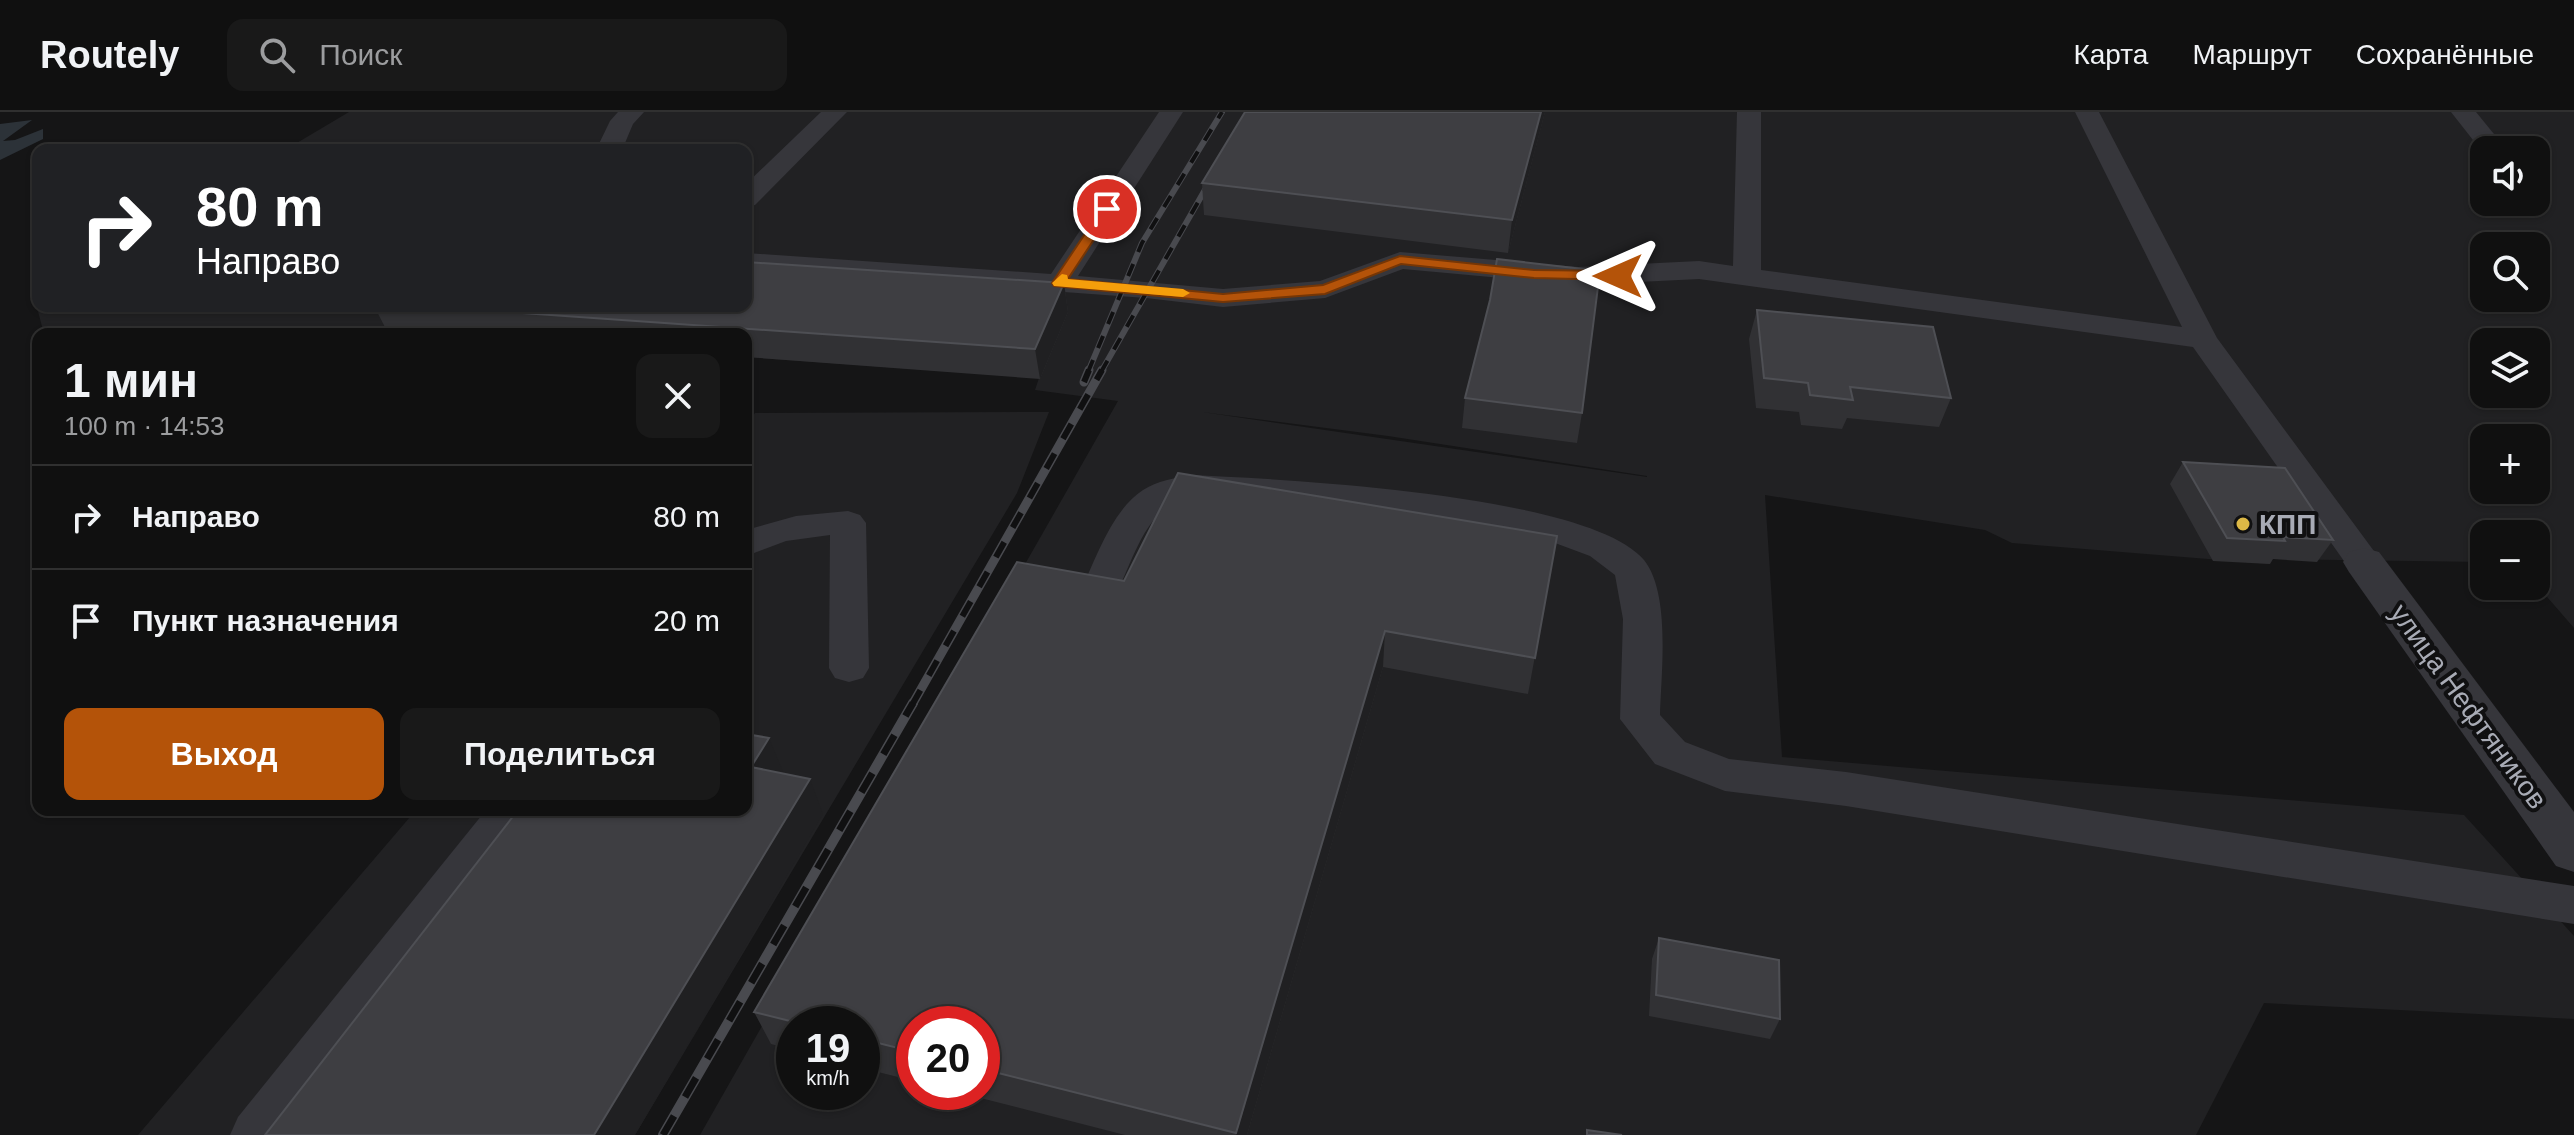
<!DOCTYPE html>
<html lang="ru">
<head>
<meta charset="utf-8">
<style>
  body { margin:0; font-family:Arial,sans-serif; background:#191919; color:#f1f3f6; height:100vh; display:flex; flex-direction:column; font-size:30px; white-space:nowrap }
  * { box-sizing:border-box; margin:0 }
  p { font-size:26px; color:#9c9d9f }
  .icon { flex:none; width:44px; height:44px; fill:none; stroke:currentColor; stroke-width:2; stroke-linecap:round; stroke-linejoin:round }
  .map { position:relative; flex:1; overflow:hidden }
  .panel { position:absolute; left:32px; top:216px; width:720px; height:488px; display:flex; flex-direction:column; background:#101010; border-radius:16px; box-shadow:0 2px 6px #0004,0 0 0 2px #303030 }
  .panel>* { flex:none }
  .banner { position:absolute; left:32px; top:32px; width:720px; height:168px; border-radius:16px; box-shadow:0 2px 6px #0004,0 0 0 2px #303030; background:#202124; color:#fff; overflow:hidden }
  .fabs { position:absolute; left:2470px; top:24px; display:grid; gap:16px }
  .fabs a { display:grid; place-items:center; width:80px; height:80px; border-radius:16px; background:#101010; box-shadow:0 2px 6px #0004,0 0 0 2px #303030; font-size:40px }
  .speed { position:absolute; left:776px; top:894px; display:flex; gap:16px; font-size:40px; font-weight:700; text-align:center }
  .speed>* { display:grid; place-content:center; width:104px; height:104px; border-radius:50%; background:#101010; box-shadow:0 2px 6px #0004,0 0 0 2px #303030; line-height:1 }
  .speed small { font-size:20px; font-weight:400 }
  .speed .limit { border:12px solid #d22; background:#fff; color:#111 }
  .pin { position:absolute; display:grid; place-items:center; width:68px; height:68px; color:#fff; margin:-34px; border:4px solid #fff; border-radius:50%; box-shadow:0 2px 8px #0007 }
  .me { position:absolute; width:88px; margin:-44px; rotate:270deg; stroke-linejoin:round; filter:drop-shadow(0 0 6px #0008) }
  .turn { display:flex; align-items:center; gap:28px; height:168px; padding:0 32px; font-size:36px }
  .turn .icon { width:104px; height:104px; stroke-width:2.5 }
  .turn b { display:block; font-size:56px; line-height:68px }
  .round { display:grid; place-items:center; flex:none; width:84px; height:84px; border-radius:16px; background:#191919 }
  .head { display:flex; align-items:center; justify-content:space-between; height:136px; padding:0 32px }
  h1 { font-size:48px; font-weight:800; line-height:60px }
  .action { display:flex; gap:16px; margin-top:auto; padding:16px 32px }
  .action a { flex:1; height:92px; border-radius:16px; background:#b45309; color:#fff; font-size:32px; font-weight:800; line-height:92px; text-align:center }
  .action a+a { background:#191919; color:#f1f3f6 }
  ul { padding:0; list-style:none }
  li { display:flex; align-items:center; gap:24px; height:104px; padding:0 32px; border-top:2px solid #303030 }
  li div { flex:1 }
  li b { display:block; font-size:30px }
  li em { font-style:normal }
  header { display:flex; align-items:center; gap:48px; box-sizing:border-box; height:112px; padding:0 40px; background:#101010; border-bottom:2px solid #303030 }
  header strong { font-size:38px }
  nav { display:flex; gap:44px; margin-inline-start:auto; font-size:28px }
  .search { width:560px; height:72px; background:#191919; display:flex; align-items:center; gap:20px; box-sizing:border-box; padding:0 28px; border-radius:16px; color:#9c9d9f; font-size:30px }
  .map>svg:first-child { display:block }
  .built { fill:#212123; fill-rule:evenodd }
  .water { fill:#2c3238 }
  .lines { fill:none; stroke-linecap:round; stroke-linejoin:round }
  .service { fill:#36363b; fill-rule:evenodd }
  .minor { fill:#36363b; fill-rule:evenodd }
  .rail-far2-casing { stroke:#494a4f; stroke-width:6 }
  .rail-far1-casing { stroke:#494a4f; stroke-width:9 }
  .rail-casing { stroke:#494a4f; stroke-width:10 }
  .rail-far2 { stroke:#101011; stroke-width:4; stroke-dasharray:13; stroke-linecap:butt }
  .rail-far1 { stroke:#101011; stroke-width:6; stroke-dasharray:17; stroke-linecap:butt }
  .rail { stroke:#101011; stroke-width:7; stroke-dasharray:22; stroke-linecap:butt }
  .wall { fill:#313134 }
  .shaded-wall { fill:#202022 }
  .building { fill:#3e3e42; stroke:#4e4f54; stroke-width:2 }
  .route { fill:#b45309; stroke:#753606; stroke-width:2 }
  .slow { fill:#f59e0b }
  .poi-dot { fill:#dcb846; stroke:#101011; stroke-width:3 }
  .labels { text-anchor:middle; stroke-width:8; stroke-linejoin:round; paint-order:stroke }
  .poi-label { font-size:28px; font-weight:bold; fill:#a8abb5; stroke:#101011; text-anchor:start }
  .street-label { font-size:28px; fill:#a8abb5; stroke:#101011 }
</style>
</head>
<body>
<header>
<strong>Routely</strong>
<div class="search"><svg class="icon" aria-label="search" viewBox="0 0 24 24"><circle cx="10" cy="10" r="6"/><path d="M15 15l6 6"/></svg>Поиск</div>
<nav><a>Карта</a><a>Маршрут</a><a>Сохранённые</a></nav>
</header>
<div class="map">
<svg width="2574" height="1023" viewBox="0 0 2574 1023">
  <rect width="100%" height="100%" fill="#151516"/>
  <g class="built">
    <path d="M349,0H2574V516L2536,472V422H2484V450L2269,447L2270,452L2012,431L1985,418L1765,383L1782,645L2464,703L2574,824V907L2264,891L2196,1023H700L1118,289L1035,278L1039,266L746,245V222H428L387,219L375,222H44L35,188L38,186V194H746V38H285ZM2484,38H2536V90H2484ZM2484,134H2536V186H2484ZM2484,230H2536V282H2484ZM1202,300L1388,324L1647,364V365ZM2484,326H2536V378H2484ZM794,912H862V980H794ZM914,912H982V980H914Z"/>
    <path d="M1049,300L1017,381L635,1023H138L416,698H746V312L755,301Z"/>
  </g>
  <path class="water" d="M32,8L3,29L15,28L43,17V27L0,48V12Z"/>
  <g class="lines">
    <g class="service">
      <path d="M618,0H644L633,12L622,38H596L610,9Z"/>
      <path d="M821,0H847L755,93L746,95V72Z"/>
      <path d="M1159,0H1183L1078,164L1223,177L1320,169L1400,140L1578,155L1699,149L1733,154L1737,0H1761V158L2182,215L2075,0H2099L2217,226L2382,450L2377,459L2364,462L2351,459L2193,235L1699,167L1578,173L1403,157L1325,186L1223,195L1146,186L746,157V141L1051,162Z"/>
      <path d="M2451,0H2476L2507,38H2484V42Z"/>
      <path d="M1191,363C1281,367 1589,382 1644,448C1671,482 1661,562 1660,603L1685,630L1729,647L1846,660L2574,774V812L1846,694L1725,679L1655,652L1620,607L1623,507L1615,463L1590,444L1547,428L1494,415L1353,396L1191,385C1142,395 1134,452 1112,489L1099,493L1086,489L1080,480C1096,447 1111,399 1143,378C1157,369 1175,366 1191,363Z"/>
      <path d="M848,399L860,403L866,411L869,556L863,566L849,570L835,566L829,556L830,423L786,429L746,444V418L796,404Z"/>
      <path d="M486,698H533L288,1023H230L238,1005Z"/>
    </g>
    <path class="minor" d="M2364,436L2379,440L2574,700V760L2556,754L2349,460L2343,450L2349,440Z"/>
    <defs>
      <g id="rail-far2">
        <path d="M1088,260L1142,131L1222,0"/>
        <path d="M1101,260L1214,62"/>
      </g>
      <g id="rail-far1">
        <path d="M1084,270L1089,258"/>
        <path d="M912,593L1102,258"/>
      </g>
      <path id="rail" d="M663,1023L913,591"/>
    </defs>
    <use href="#rail-far2" class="rail-far2-casing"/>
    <use href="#rail-far1" class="rail-far1-casing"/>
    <use href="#rail" class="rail-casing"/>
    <use href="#rail-far2" class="rail-far2"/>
    <use href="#rail-far1" class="rail-far1"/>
    <use href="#rail" class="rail"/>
  </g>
  <g class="wall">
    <path d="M1545,0L1508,141L1204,103L1202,71Z"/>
    <path d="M1064,171L1068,200L1040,267L746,245V222H428L387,219L374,194H746Z"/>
    <path d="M1757,198L1951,286L1939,315L1847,306L1842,317L1801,313L1799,300L1756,296L1749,227Z"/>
    <path d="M1465,286L1582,301L1577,331L1462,316Z"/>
    <path d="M2183,350L2333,428L2317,450L2273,447L2270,452L2213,449L2170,372Z"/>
    <path d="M1557,424L1528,582L1383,555L1247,1023H1125L957,980H982V912H914V969L862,956V912H794V938L771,932L754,900L1124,469Z"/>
    <path d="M1659,826L1780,907L1770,927L1649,904L1652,847Z"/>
  </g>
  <g class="shaded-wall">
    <path d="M1541,0H1545L1508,141L1512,108Z"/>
    <path d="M1064,171L1068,200L1040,267L1035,237Z"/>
    <path d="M1385,519L1383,555L1247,1023H1236Z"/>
    <path d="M769,626L784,662L751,655Z"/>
    <path d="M810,667L823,702L635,1023H594Z"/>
  </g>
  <g class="building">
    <path d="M1245,0H1541L1512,108L1202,71Z"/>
    <path d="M1497,147L1600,159L1582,301L1465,286L1490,188Z"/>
    <path d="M746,150L1064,171L1035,237L424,194H746Z"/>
    <path d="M1757,198L1933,215L1951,286L1850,275L1853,288L1810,283L1808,271L1764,266Z"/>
    <path d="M2183,350L2285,356L2333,428L2283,425L2285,429L2227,426Z"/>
    <path d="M1178,361L1557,424L1535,546L1385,519L1236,1021L982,957V912H914V940L862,927V912H802L754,900L1017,450L1124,469Z"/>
    <path d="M746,622L769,626L751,655L810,667L594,1023H265L518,698H746Z"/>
    <path d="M1659,826L1779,848L1780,907L1656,883Z"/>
    <path d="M1587,1018L1622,1023H1587Z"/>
  </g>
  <path class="route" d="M1107,94L1114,97L1068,167L1223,182L1323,173L1400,144L1534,158L1618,159L1625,164L1618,168L1534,166L1401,152L1325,182L1223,190L1054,174L1052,171L1103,95Z"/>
  <path class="slow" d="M1062,162L1067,163L1068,167L1183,177L1190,181L1183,185L1054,174L1052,171Z"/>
  <circle class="poi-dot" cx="2243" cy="412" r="8"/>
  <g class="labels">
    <g class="poi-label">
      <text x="2259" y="422">КПП</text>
    </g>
    <g class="street-label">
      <text transform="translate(2469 594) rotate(54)" y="10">улица Нефтяников</text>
    </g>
  </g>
</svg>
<div class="fabs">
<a><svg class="icon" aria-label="sound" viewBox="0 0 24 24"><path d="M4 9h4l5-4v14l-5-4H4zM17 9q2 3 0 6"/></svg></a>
<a><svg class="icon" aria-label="search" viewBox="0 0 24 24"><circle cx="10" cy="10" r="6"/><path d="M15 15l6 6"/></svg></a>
<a><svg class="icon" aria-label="layers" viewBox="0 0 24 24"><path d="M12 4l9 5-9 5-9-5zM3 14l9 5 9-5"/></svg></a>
<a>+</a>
<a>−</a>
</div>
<div class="speed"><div>19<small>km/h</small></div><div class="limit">20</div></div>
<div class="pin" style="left:1107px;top:97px;background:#d93025"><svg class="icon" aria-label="arrive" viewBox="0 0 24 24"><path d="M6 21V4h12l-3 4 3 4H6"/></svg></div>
<svg class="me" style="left:1618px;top:164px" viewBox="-20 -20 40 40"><path d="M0-17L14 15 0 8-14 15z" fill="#b45309" stroke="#fff" stroke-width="4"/></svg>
<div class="banner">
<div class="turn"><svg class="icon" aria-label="right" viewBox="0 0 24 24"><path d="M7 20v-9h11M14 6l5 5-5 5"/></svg><div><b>80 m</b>Направо</div></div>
</div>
<section class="panel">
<div class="head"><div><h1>1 мин</h1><p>100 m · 14:53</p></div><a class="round"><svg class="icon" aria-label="close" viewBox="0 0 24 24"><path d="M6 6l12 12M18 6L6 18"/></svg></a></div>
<ul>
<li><svg class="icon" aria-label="right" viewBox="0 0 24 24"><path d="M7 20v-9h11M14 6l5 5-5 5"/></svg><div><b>Направо</b></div><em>80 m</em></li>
<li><svg class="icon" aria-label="arrive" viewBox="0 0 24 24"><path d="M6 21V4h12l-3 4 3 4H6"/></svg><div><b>Пункт назначения</b></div><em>20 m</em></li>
</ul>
<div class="action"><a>Выход</a><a>Поделиться</a></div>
</section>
</div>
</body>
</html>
